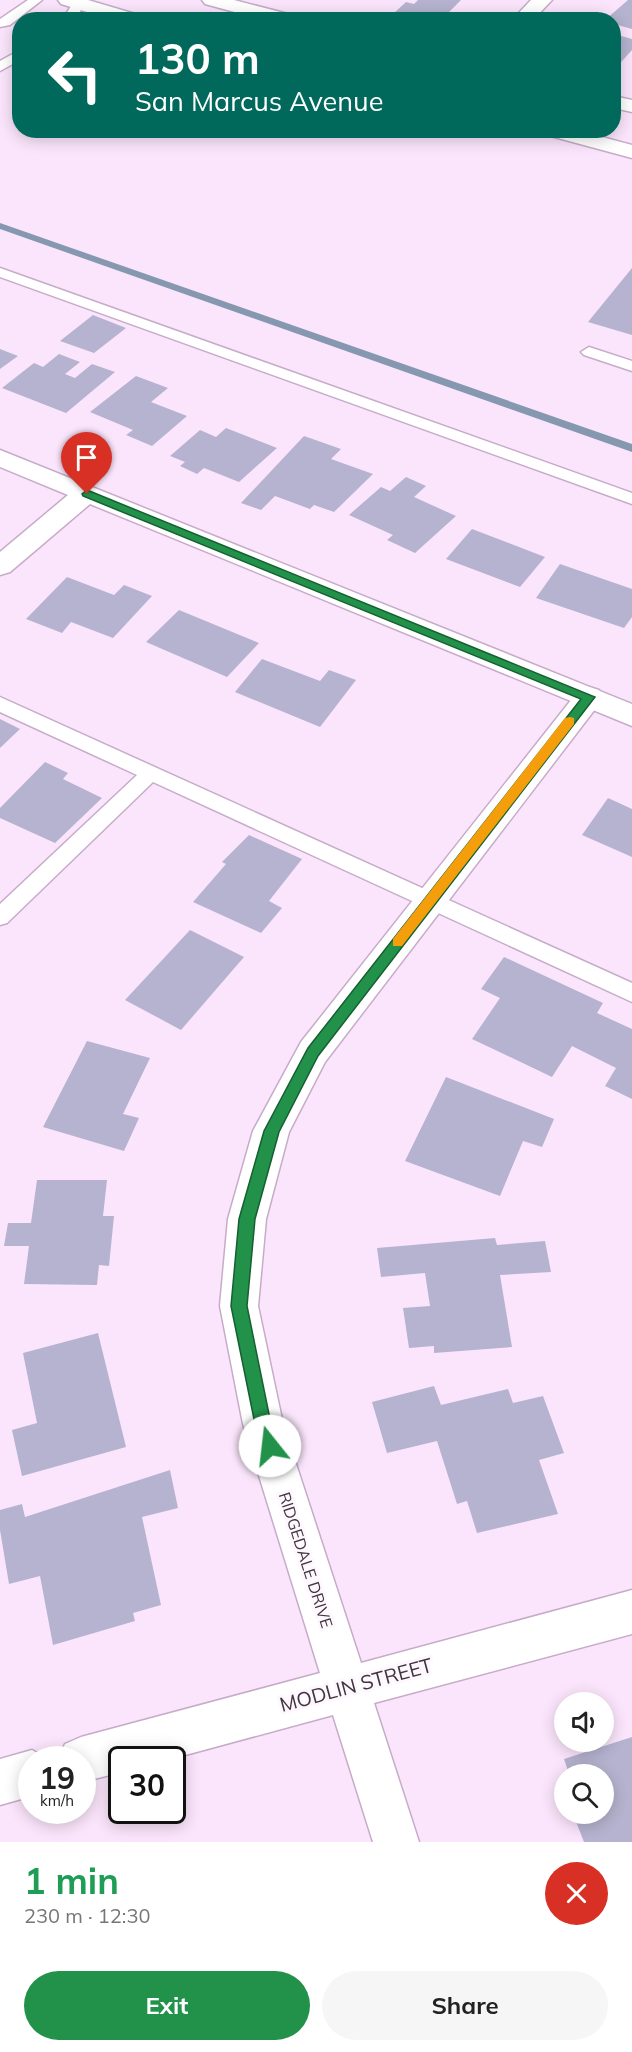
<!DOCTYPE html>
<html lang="en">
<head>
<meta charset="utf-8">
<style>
  body { margin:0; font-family:Mulish,sans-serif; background:#f6f6f6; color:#222; height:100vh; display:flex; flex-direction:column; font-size:22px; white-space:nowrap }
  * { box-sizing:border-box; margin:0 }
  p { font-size:20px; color:#767676 }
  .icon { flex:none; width:33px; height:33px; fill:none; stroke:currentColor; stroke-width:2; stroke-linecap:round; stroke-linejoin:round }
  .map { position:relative; height:1842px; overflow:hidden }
  .side { display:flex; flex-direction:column; background:#fff; flex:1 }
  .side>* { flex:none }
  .top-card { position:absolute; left:12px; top:12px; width:609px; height:126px; border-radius:24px; box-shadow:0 3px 15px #0003; background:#00695c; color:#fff; overflow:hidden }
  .fabs { position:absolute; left:554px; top:1692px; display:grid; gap:12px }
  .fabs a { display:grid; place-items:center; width:60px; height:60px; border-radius:50%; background:#fff; box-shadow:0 3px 15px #0003; font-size:30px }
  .speed { position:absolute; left:18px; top:1746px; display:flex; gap:12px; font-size:30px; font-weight:700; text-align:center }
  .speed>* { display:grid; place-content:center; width:78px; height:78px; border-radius:50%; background:#fff; box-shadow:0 3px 15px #0003; line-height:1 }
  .speed small { font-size:15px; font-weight:400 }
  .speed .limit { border:3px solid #111; border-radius:9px; background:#fff; color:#111 }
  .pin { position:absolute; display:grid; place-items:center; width:51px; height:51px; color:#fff; margin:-62px -26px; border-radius:50% 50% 50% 0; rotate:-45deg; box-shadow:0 0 6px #0007 }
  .pin .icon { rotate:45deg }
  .me { position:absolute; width:66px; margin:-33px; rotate:344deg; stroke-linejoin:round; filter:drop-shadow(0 0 4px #0008) }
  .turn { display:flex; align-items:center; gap:21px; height:126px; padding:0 24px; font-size:27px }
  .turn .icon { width:78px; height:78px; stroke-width:2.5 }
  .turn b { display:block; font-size:42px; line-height:51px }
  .round { display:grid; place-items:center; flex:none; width:63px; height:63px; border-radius:32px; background:#f6f6f6 }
  .headline { display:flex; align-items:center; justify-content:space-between; height:102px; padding:0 24px }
  h1 { font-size:36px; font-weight:700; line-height:45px; color:#1e9e55 }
  .button { display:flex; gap:12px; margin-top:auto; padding:12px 24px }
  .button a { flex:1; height:69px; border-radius:36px; background:#22924b; color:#fff; font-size:24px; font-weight:700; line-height:69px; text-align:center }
  .button a+a { background:#f6f6f6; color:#222 }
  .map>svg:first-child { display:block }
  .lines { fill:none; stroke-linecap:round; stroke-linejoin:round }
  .stream { fill:#8698b0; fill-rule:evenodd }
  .building { fill:#b6b3d0 }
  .lane-casing { stroke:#c6acc8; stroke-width:3 }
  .street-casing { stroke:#c6acc8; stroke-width:3 }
  .secondary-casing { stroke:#c6acc8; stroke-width:3 }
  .lane { fill:#fff; fill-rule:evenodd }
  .street { fill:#fff; fill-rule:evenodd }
  .secondary { fill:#fff; fill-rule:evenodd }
  .route { fill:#22924b; stroke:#165f31; stroke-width:1.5 }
  .slow { fill:#f59e0b }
  .labels { text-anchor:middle; stroke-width:6; stroke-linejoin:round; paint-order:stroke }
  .street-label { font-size:16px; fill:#403540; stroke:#fef8fe }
  .near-street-label { font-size:20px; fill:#403540; stroke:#fef8fe }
</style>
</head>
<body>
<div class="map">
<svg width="632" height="1842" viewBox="0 0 632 1842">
  <rect width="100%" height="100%" fill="#fbe5fc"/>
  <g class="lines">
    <path class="stream" d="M0,223L632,444V452L0,229Z"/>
  </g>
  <g class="building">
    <path d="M418,0H461L447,14H451L445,20H414L392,15L406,2L414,4Z"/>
    <path d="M628,0H632V29L614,24V20H605Z"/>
    <path d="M614,34L632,39V50L614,70Z"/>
    <path d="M632,268V335L588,322Z"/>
    <path d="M93,315L126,328L94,353L60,341Z"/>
    <path d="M0,349L18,356L0,369Z"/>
    <path d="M59,354L80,362L65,374L75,378L92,364L115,372L66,413L2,388L34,363L43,367Z"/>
    <path d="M136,376L168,388L151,402L187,416L152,446L126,435L133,430L90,412Z"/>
    <path d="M226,428L277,448L239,482L204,468L197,474L180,466L185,462L170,456L200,430L216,437Z"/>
    <path d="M304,436L341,449L331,459L373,474L334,512L314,505L310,509L275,496L261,510L241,503Z"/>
    <path d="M406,477L426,486L414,497L456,516L415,553L387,540L393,535L349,515L381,487L390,491Z"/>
    <path d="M472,529L545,557L520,587L446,559Z"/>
    <path d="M560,564L632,589V617L624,628L536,598Z"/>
    <path d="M67,577L114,595L124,585L152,596L113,638L71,622L62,633L26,619Z"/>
    <path d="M179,610L259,643L227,677L146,642Z"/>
    <path d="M262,659L320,681L329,670L356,680L320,727L235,692Z"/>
    <path d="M0,719L20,729L0,748Z"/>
    <path d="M45,762L68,773L63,779L102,798L55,843L0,818V808Z"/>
    <path d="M608,798L632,809V857L582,835Z"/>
    <path d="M249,835L302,859L269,901L282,908L261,933L193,902L226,864L222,862Z"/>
    <path d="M190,930L244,957L181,1030L125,1000Z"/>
    <path d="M504,957L603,1003L597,1013L632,1029V1099L605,1086L616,1068L572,1046L552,1077L472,1039L500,998L481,989Z"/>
    <path d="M87,1041L150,1058L123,1114L139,1118L124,1151L43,1127Z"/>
    <path d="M446,1077L554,1119L542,1147L523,1141L500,1196L405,1161Z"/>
    <path d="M37,1180H107L103,1216H114L109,1266L99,1265L97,1285L24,1284L29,1246H4L8,1223H31Z"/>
    <path d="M495,1238L497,1245L545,1241L551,1272L500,1275L512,1347L434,1353V1346L409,1348L403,1308L430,1306L425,1273L381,1277L377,1248Z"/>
    <path d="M98,1333L126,1447L22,1476L12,1430L37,1423L23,1353Z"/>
    <path d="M434,1386L441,1405L508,1389L513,1403L543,1396L564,1453L539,1460L558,1514L477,1533L467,1501L457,1504L437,1441L387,1453L372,1402Z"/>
    <path d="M170,1470L178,1508L142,1517L161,1605L133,1613L135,1621L53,1645L40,1576L9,1584L0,1530V1510L22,1504L25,1517Z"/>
    <path d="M632,1737V1842H584L575,1819L584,1816L583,1814H603V1774H569L564,1759Z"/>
  </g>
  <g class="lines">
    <defs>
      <g id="lane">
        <path d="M28,0H42L10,25L0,27V19Z"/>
        <path d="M75,0L85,3L75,20H62Z"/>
        <path d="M20,50V60L0,71V61Z"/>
        <path d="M0,268L632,493V504L0,277Z"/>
        <path d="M589,347L632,361V371L584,355L581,352Z"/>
        <path d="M0,697L632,983V1002L153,782L7,923L0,925V904L137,775L0,712Z"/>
      </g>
      <g id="street">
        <path d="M531,0H552L533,20H512Z"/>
        <path d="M589,687L599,690L604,697L599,704L325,1062L289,1132L266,1219L258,1306L283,1424L361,1663L632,1590V1634L374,1703L419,1842H373L333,1715L167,1760H122V1772L82,1782V1760H58L65,1744L81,1737L320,1673L243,1424L220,1306L228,1219L253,1131L301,1042L579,690Z"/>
        <path d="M32,1750L49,1760H32V1796L0,1805V1759Z"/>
      </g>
      <g id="secondary">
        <path d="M58,0H88L142,16L144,20H113L61,4Z"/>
        <path d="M202,0H234L296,16L298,20H264L205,4Z"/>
        <path d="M614,96L632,100V112L614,108Z"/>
        <path d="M540,130H576L632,145V158L543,134Z"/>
        <path d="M0,450L632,704V726L90,504L10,572L0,575V552L68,495L0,467Z"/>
      </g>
    </defs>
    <use href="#lane" class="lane-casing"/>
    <use href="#street" class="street-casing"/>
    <use href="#secondary" class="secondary-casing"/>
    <use href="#lane" class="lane"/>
    <use href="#street" class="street"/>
    <use href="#secondary" class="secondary"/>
  </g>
  <path class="route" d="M87,490L595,697L318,1056L279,1132L255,1219L247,1306L271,1424L279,1446L276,1452L270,1454L264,1452L255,1424L231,1306L239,1219L264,1131L308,1048L581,699L83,496L82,494Z"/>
  <path class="slow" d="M570,717L574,718V724L402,946H393V939L565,718Z"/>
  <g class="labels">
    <g class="street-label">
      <text transform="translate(306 1560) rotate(72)" y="6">RIDGEDALE DRIVE</text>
    </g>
    <g class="near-street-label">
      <text transform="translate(356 1685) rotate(-15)" y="7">MODLIN STREET</text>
    </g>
  </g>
</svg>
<div class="fabs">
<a><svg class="icon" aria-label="sound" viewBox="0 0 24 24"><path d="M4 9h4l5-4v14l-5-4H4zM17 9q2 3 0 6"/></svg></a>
<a><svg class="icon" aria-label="search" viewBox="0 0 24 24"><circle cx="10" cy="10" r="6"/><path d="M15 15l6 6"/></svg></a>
</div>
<div class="speed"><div>19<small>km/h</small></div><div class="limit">30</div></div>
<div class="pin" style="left:87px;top:494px;background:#d93025"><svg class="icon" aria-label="arrive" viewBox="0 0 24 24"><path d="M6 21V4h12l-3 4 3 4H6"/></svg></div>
<svg class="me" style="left:270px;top:1446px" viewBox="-20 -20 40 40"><circle r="19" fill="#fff"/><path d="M0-13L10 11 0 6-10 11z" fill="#22924b"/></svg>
<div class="top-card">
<div class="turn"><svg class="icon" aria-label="left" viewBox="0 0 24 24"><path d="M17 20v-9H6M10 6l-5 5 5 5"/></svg><div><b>130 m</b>San Marcus Avenue</div></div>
</div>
</div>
<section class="side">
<div class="headline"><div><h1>1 min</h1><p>230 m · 12:30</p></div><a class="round" style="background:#d93025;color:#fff"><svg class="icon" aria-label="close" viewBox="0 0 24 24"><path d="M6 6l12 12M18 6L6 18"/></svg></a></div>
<div class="button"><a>Exit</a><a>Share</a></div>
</section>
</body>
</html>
